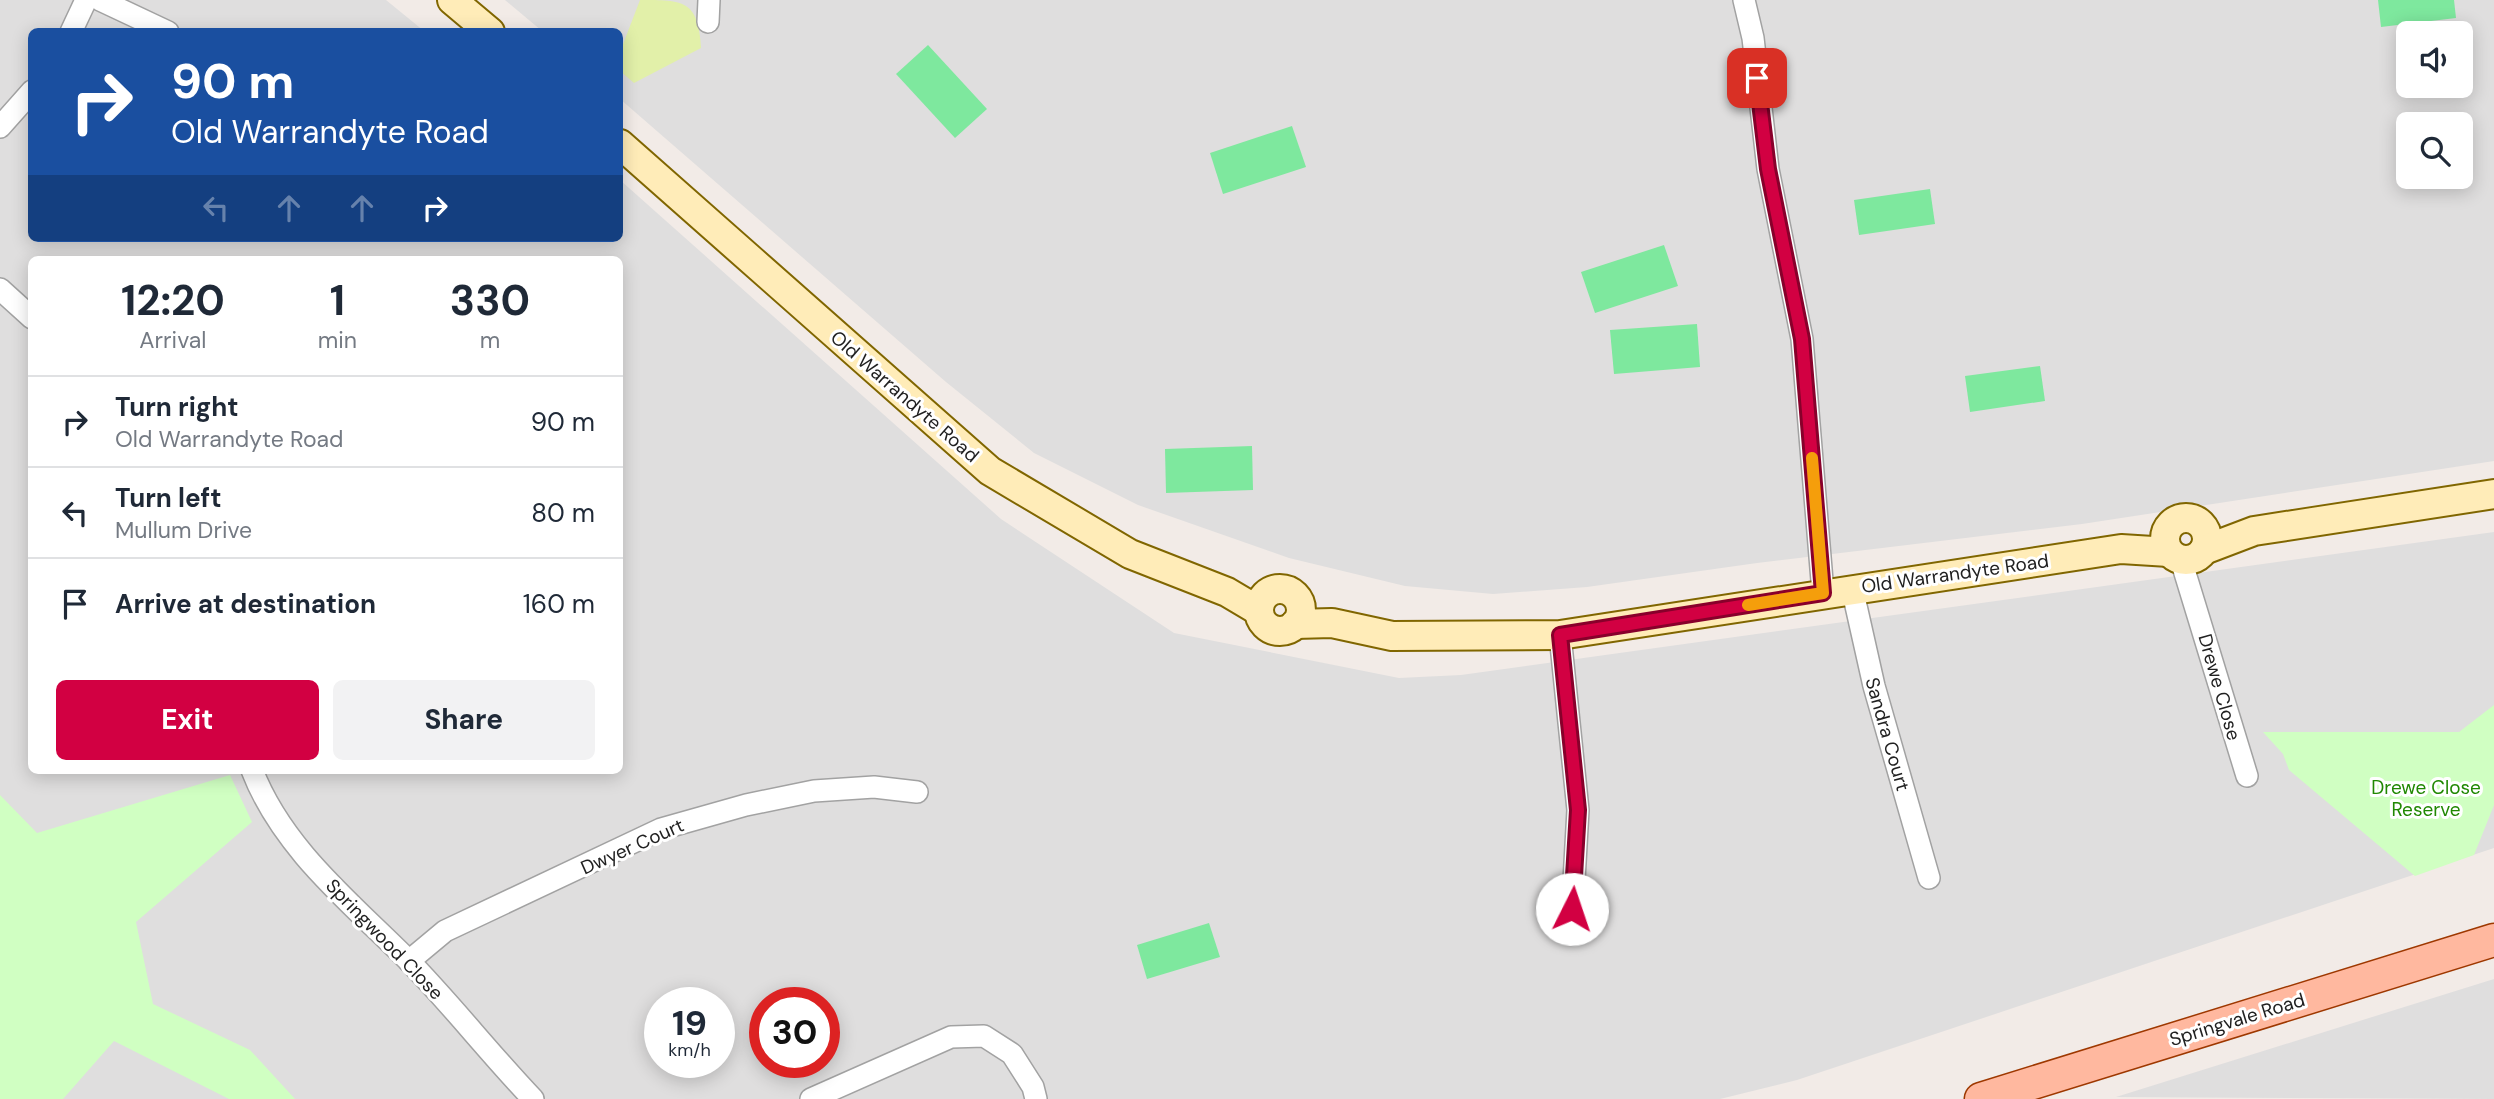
<!DOCTYPE html>
<html lang="en">
<head>
<meta charset="utf-8">
<style>
  body { margin:0; font-family:"DM Sans",sans-serif; background:#f2f2f3; color:#1f2937; height:100vh; display:flex; flex-direction:column; font-size:26px; white-space:nowrap }
  * { box-sizing:border-box; margin:0 }
  p { font-size:23px; color:#747a83 }
  .icon { flex:none; width:38px; height:38px; fill:none; stroke:currentColor; stroke-width:2; stroke-linecap:round; stroke-linejoin:round }
  .map { position:relative; flex:1; overflow:hidden }
  .drawer { position:absolute; left:28px; top:256px; width:595px; height:518px; display:flex; flex-direction:column; background:#fff; border-radius:10px; box-shadow:0 4px 18px #0003 }
  .drawer>* { flex:none }
  .top-card { position:absolute; left:28px; top:28px; width:595px; height:214px; border-radius:10px; box-shadow:0 4px 18px #0003; background:#1a4fa0; color:#fff; overflow:hidden }
  .buttons { position:absolute; left:2396px; top:21px; display:grid; gap:14px }
  .buttons a { display:grid; place-items:center; width:77px; height:77px; border-radius:10px; background:#fff; box-shadow:0 4px 18px #0003; font-size:35px }
  .speed { position:absolute; left:644px; top:987px; display:flex; gap:14px; font-size:35px; font-weight:700; text-align:center }
  .speed>* { display:grid; place-content:center; width:91px; height:91px; border-radius:50%; background:#fff; box-shadow:0 4px 18px #0003; line-height:1 }
  .speed small { font-size:18px; font-weight:400 }
  .speed .limit { border:10px solid #d22; background:#fff; color:#111 }
  .pin { position:absolute; display:grid; place-items:center; width:60px; height:60px; color:#fff; margin:-30px; border-radius:14px; box-shadow:0 4px 10px #0006 }
  .me { position:absolute; width:77px; margin:-38px; rotate:4deg; stroke-linejoin:round; filter:drop-shadow(0 0 5px #0008) }
  .turn { display:flex; align-items:center; gap:24px; height:147px; padding:0 28px; font-size:32px }
  .turn .icon { width:91px; height:91px; stroke-width:2.5 }
  .turn b { display:block; font-size:49px; line-height:60px }
  .lanes { display:flex; align-items:center; height:66px; padding:0 28px; background:#0003; justify-content:center; gap:35px; direction:ltr }
  .lanes .off { opacity:.35 }
  .eta { display:flex; justify-content:space-evenly; align-items:center; height:119px; text-align:center }
  .eta b { font-size:42px; font-weight:700; line-height:49px }
  .button { display:flex; gap:14px; margin-top:auto; padding:14px 28px }
  .button a { flex:1; height:80px; border-radius:10px; background:#d20042; color:#fff; font-size:28px; font-weight:700; line-height:80px; text-align:center }
  .button a+a { background:#f2f2f3; color:#1f2937 }
  ul { padding:0; list-style:none }
  li { display:flex; align-items:center; gap:21px; height:91px; padding:0 28px; border-top:2px solid #e0e1e3 }
  li div { flex:1 }
  li b { display:block; font-size:26px }
  li em { font-style:normal }
  .map>svg:first-child { display:block }
  .residential { fill:#dfdede; fill-rule:evenodd }
  .grass { fill:#e2f0a9 }
  .park { fill:#d0ffc2 }
  .pitch { fill:#7ee89e }
  .lines { fill:none; stroke-linecap:round; stroke-linejoin:round }
  .street-casing { stroke:#a2a2a2; stroke-width:24 }
  .secondary-casing { stroke:#806600; stroke-width:32 }
  .primary-casing { stroke:#9e3800; stroke-width:35 }
  .street { stroke:#fff; stroke-width:21 }
  .secondary { stroke:#ffecb8; stroke-width:28 }
  .primary { stroke:#ffb89f; stroke-width:32 }
  .route-casing { stroke:#88002b; stroke-width:18 }
  .route { stroke:#d20042; stroke-width:12 }
  .slow { stroke:#f59e0b; stroke-width:12 }
  .labels { text-anchor:middle; stroke-width:6; stroke-linejoin:round; paint-order:stroke }
  .street-label { font-size:19px; fill:#212121; stroke:#fff }
  .park-label { font-size:19px; fill:#208802; stroke:#fff }
</style>
</head>
<body>
<div class="map">
<svg width="2494" height="1099" viewBox="0 0 2494 1099">
  <rect width="100%" height="100%" fill="#f2ebe7"/>
  <g class="residential">
    <path d="M0,0H386L424,31L32,32V238H620V180L1001,519L1174,633L1399,678L1461,675L2494,532V848L1797,1080L1720,1099H0ZM32,259H620V770H32ZM660,1003H719V1062H660ZM765,1003H824V1062H765Z"/>
    <path d="M505,0H2494V461L2082,524L1757,563L1587,587L1493,594L1405,586L1289,558L1138,505L1034,453L946,382L620,99V32L542,31ZM2408,33H2460V86H2408ZM2408,124H2460V177H2408Z"/>
    <path d="M2494,979V1099L2116,1097Z"/>
  </g>
  <path class="grass" d="M640,0C684,0 698,0 701,48L634,83L620,71V52Z"/>
  <g class="park">
    <path d="M2494,705V805L2474,855L2415,876L2289,770L2283,754L2263,732H2459Z"/>
    <path d="M230,775L252,822L136,922L153,1004L250,1050L295,1099H229L114,1041L63,1099H0V795L37,833Z"/>
  </g>
  <g class="pitch">
    <path d="M2378,0H2454L2456,18L2381,27Z"/>
    <path d="M928,45L987,109L955,138L896,74Z"/>
    <path d="M1292,126L1306,167L1223,194L1210,153Z"/>
    <path d="M1930,189L1935,224L1859,235L1854,200Z"/>
    <path d="M1664,245L1678,286L1595,313L1581,272Z"/>
    <path d="M1697,324L1700,367L1614,374L1610,330Z"/>
    <path d="M2040,366L2045,401L1970,412L1965,376Z"/>
    <path d="M1252,446L1253,490L1166,493L1165,449Z"/>
    <path d="M1209,923L1220,957L1147,979L1137,945Z"/>
  </g>
  <g class="lines">
    <defs>
      <g id="street">
        <path d="M100,0L168,32"/>
        <path d="M1744,0L1753,38L1768,169L1802,339L1823,593"/>
        <path d="M708,22L709,0"/>
        <path d="M71,32L86,0"/>
        <path d="M0,127L32,91"/>
        <path d="M0,289L32,318"/>
        <path d="M2181,560L2247,776"/>
        <path d="M1852,588L1874,686L1929,878"/>
        <path d="M1560,635L1578,810L1571,933"/>
        <path d="M252,770C282,848 350,902 407,959C451,1004 490,1054 533,1099"/>
        <path d="M409,961L445,931L661,829L746,805L814,791L874,787L917,792"/>
        <path d="M811,1099L951,1037L984,1036L1012,1054L1033,1087L1036,1099"/>
      </g>
      <g id="secondary">
        <path d="M452,0L490,32"/>
        <path d="M620,144L990,471L1130,554L1227,592L1259,611"/>
        <circle cx="2186" cy="539" r="21"/>
        <path d="M2204,550L2254,531L2494,494"/>
        <circle cx="1280" cy="610" r="21"/>
        <path d="M1295,624L1332,623L1392,636L1560,635L2121,549L2169,552"/>
      </g>
      <path id="primary" d="M1981,1099L2494,940"/>
    </defs>
    <use href="#street" class="street-casing"/>
    <use href="#secondary" class="secondary-casing"/>
    <use href="#primary" class="primary-casing"/>
    <use href="#street" class="street"/>
    <use href="#secondary" class="secondary"/>
    <use href="#primary" class="primary"/>
  </g>
  <g class="lines">
    <defs>
      <path id="route" d="M1572,909L1578,810L1560,635L1823,593L1802,339L1768,169L1757,78"/>
    </defs>
    <use href="#route" class="route-casing"/>
    <use href="#route" class="route"/>
    <path class="slow" d="M1748,605L1823,593L1812,458"/>
  </g>
  <g class="labels">
    <g class="street-label">
      <text transform="translate(905 396) rotate(41)" y="7">Old Warrandyte Road</text>
      <text transform="translate(1955 573) rotate(-8)" y="7">Old Warrandyte Road</text>
      <text transform="translate(2220 687) rotate(74)" y="7">Drewe Close</text>
      <text transform="translate(1888 734) rotate(74)" y="7">Sandra Court</text>
      <text transform="translate(632 846) rotate(-24)" y="7">Dwyer Court</text>
      <text transform="translate(385 939) rotate(46)" y="7">Springwood Close</text>
      <text transform="translate(2237 1019) rotate(-17)" y="7">Springvale Road</text>
    </g>
    <g class="park-label">
      <text x="2426" y="794">Drewe Close<tspan x="2426" dy="22">Reserve</tspan></text>
    </g>
  </g>
</svg>
<div class="buttons">
<a><svg class="icon" aria-label="sound" viewBox="0 0 24 24"><path d="M4 9h4l5-4v14l-5-4H4zM17 9q2 3 0 6"/></svg></a>
<a><svg class="icon" aria-label="search" viewBox="0 0 24 24"><circle cx="10" cy="10" r="6"/><path d="M15 15l6 6"/></svg></a>
</div>
<div class="speed"><div>19<small>km/h</small></div><div class="limit">30</div></div>
<div class="pin" style="left:1757px;top:78px;background:#d93025"><svg class="icon" aria-label="arrive" viewBox="0 0 24 24"><path d="M6 21V4h12l-3 4 3 4H6"/></svg></div>
<svg class="me" style="left:1572px;top:909px" viewBox="-20 -20 40 40"><circle r="19" fill="#fff"/><path d="M0-13L10 11 0 6-10 11z" fill="#d20042"/></svg>
<div class="top-card">
<div class="turn"><svg class="icon" aria-label="right" viewBox="0 0 24 24"><path d="M7 20v-9h11M14 6l5 5-5 5"/></svg><div><b>90 m</b>Old Warrandyte Road</div></div>
<div class="lanes"><svg class="icon off" aria-label="left" viewBox="0 0 24 24"><path d="M17 20v-9H6M10 6l-5 5 5 5"/></svg><svg class="icon off" aria-label="ahead" viewBox="0 0 24 24"><path d="M12 20V5M6 11l6-6 6 6"/></svg><svg class="icon off" aria-label="ahead" viewBox="0 0 24 24"><path d="M12 20V5M6 11l6-6 6 6"/></svg><svg class="icon" aria-label="right" viewBox="0 0 24 24"><path d="M7 20v-9h11M14 6l5 5-5 5"/></svg></div>
</div>
<section class="drawer">
<div class="eta">
<div><b>12:20</b><p>Arrival</p></div>
<div><b>1</b><p>min</p></div>
<div><b>330</b><p>m</p></div>
</div>
<ul>
<li><svg class="icon" aria-label="right" viewBox="0 0 24 24"><path d="M7 20v-9h11M14 6l5 5-5 5"/></svg><div><b>Turn right</b><p>Old Warrandyte Road</p></div><em>90 m</em></li>
<li><svg class="icon" aria-label="left" viewBox="0 0 24 24"><path d="M17 20v-9H6M10 6l-5 5 5 5"/></svg><div><b>Turn left</b><p>Mullum Drive</p></div><em>80 m</em></li>
<li><svg class="icon" aria-label="arrive" viewBox="0 0 24 24"><path d="M6 21V4h12l-3 4 3 4H6"/></svg><div><b>Arrive at destination</b></div><em>160 m</em></li>
</ul>
<div class="button"><a>Exit</a><a>Share</a></div>
</section>
</div>
</body>
</html>
